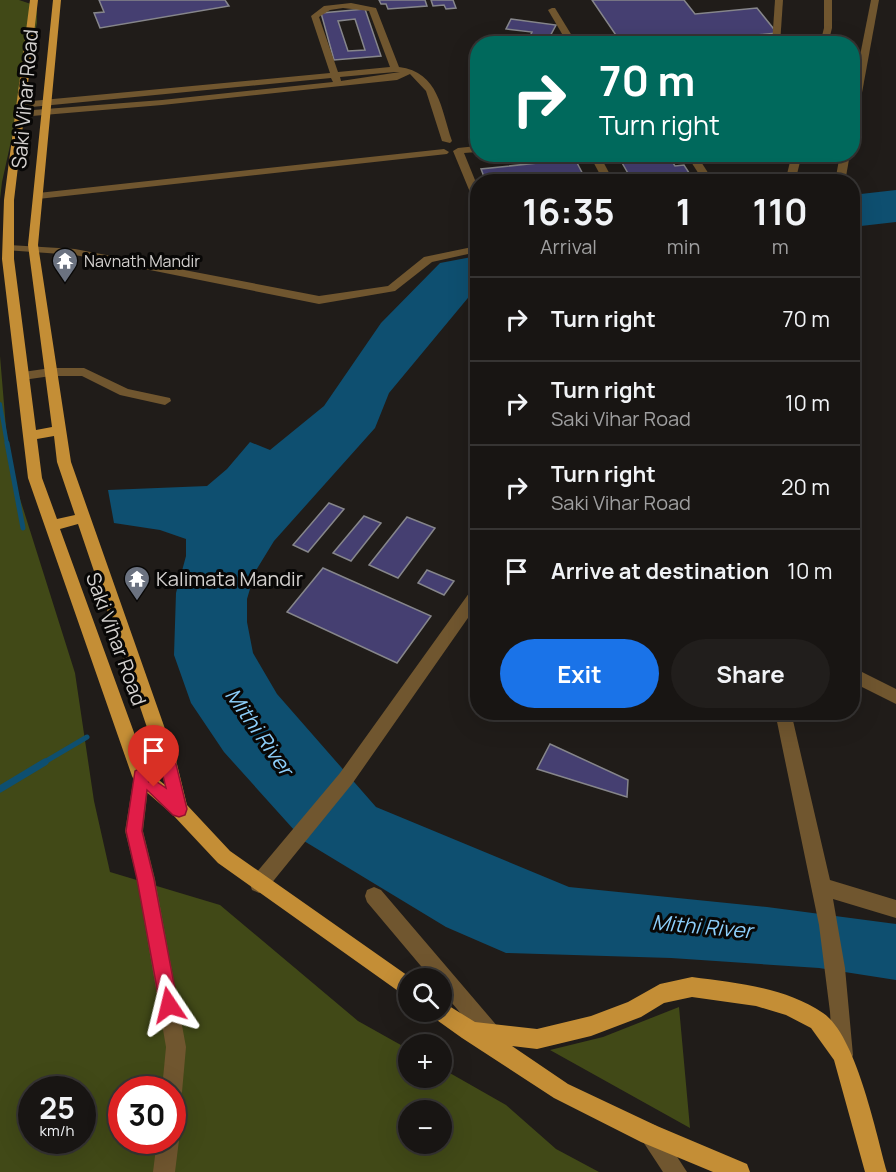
<!DOCTYPE html>
<html lang="en">
<head>
<meta charset="utf-8">
<style>
  body { margin:0; font-family:Manrope,sans-serif; background:#211e1c; color:#f1f3f6; height:100vh; display:flex; flex-direction:column; font-size:22px; white-space:nowrap }
  * { box-sizing:border-box; margin:0 }
  p { font-size:20px; color:#9f9fa0 }
  .icon { flex:none; width:33px; height:33px; fill:none; stroke:currentColor; stroke-width:2; stroke-linecap:round; stroke-linejoin:round }
  .map { position:relative; flex:1; overflow:hidden }
  .details { position:absolute; left:470px; top:174px; width:390px; height:546px; display:flex; flex-direction:column; background:#181513; border-radius:24px; box-shadow:0 6px 24px #0002,0 0 0 2px #363433 }
  .details>* { flex:none }
  .banner { position:absolute; left:470px; top:36px; width:390px; height:126px; border-radius:24px; box-shadow:0 6px 24px #0002,0 0 0 2px #363433; background:#00695c; color:#fff; overflow:hidden }
  .buttons { position:absolute; left:398px; top:968px; display:grid; gap:12px }
  .buttons a { display:grid; place-items:center; width:54px; height:54px; border-radius:50%; background:#181513; box-shadow:0 6px 24px #0002,0 0 0 2px #363433; font-size:30px }
  .speed { position:absolute; left:18px; top:1076px; display:flex; gap:12px; font-size:30px; font-weight:700; text-align:center }
  .speed>* { display:grid; place-content:center; width:78px; height:78px; border-radius:50%; background:#181513; box-shadow:0 6px 24px #0002,0 0 0 2px #363433; line-height:1 }
  .speed small { font-size:15px; font-weight:400 }
  .speed .limit { border:9px solid #d22; background:#fff; color:#111 }
  .pin { position:absolute; display:grid; place-items:center; width:51px; height:51px; color:#fff; margin:-62px -26px; border-radius:50% 50% 50% 0; rotate:-45deg; box-shadow:0 0 6px #0007 }
  .pin .icon { rotate:45deg }
  .me { position:absolute; width:66px; margin:-33px; rotate:350deg; stroke-linejoin:round; filter:drop-shadow(0 0 4px #0008) }
  .turn { display:flex; align-items:center; gap:21px; height:126px; padding:0 30px; font-size:27px }
  .turn .icon { width:78px; height:78px; stroke-width:2.5 }
  .turn b { display:block; font-size:42px; line-height:51px }
  .eta { display:flex; justify-content:space-evenly; align-items:center; height:102px; text-align:center }
  .eta b { font-size:36px; font-weight:700; line-height:42px }
  .button { display:flex; gap:12px; margin-top:auto; padding:12px 30px }
  .button a { flex:1; height:69px; border-radius:36px; background:#1a73e8; color:#fff; font-size:24px; font-weight:700; line-height:69px; text-align:center }
  .button a+a { background:#211e1c; color:#f1f3f6 }
  ul { padding:0; list-style:none }
  li { display:flex; align-items:center; gap:18px; height:84px; padding:0 30px; border-top:2px solid #363433 }
  li div { flex:1 }
  li b { display:block; font-size:22px }
  li em { font-style:normal }
  .map>svg:first-child { display:block }
  .green { fill:#414917; fill-rule:evenodd }
  .water { fill:#0e4f70 }
  .lines { fill:none; stroke-linecap:round; stroke-linejoin:round }
  .stream-far2 { stroke:#0e4f70; stroke-width:4 }
  .stream-far1 { stroke:#0e4f70; stroke-width:5 }
  .stream { stroke:#0e4f70; stroke-width:7 }
  .building { fill:#453f71; stroke:#86868b; stroke-width:1.5; fill-rule:evenodd }
  .minor { fill:#70562f; fill-rule:evenodd }
  .major { fill:#c48e36; fill-rule:evenodd }
  .route { fill:#e11d48; stroke:#92132f; stroke-width:1.5; fill-rule:evenodd }
  .labels { text-anchor:middle; stroke-width:6; stroke-linejoin:round; paint-order:stroke }
  .far-poi-label { font-size:16px; fill:#d4d1cf; stroke:#080706; text-anchor:start }
  .street-label { font-size:20px; fill:#d4d1cf; stroke:#080706 }
  .poi-label { font-size:20px; fill:#d4d1cf; stroke:#080706; text-anchor:start }
  .water-label { font-size:21px; font-style:italic; fill:#8dcffb; stroke:#080706 }
</style>
</head>
<body>
<div class="map">
<svg width="896" height="1172" viewBox="0 0 896 1172">
  <rect width="100%" height="100%" fill="#201c19"/>
  <g class="green">
    <path d="M0,0H19L37,6V23L2,182L0,199Z"/>
    <path d="M0,356L9,464L75,673L94,801L110,872L220,905L358,1021L408,1049V1077H441V1068L506,1105L556,1149L599,1172H0ZM32,1089H82V1140H32ZM122,1089H172V1140H122ZM408,1110H441V1143H408Z"/>
    <path d="M679,1007L690,1128L550,1050L603,1037Z"/>
  </g>
  <g class="water">
    <path d="M896,190V222L852,227V195Z"/>
    <path d="M477,256V287L389,393L375,428L274,541L255,572L247,599V622L253,653L277,694L376,807L569,887L767,907L896,924V980L819,968L671,958L506,953L446,927L304,841L224,752L191,703L174,655L176,593L186,556V539L160,530L114,523L108,490L207,486L227,469L250,442L270,450L324,406L381,323L440,263Z"/>
  </g>
  <g class="lines">
    <path class="stream-far2" d="M0,404L7,444"/>
    <g class="stream-far1">
      <path d="M7,443L23,528"/>
      <path d="M43,763L87,737"/>
    </g>
    <path class="stream" d="M0,789L45,762"/>
  </g>
  <g class="building">
    <path d="M99,0H225L229,6L100,28L94,13L104,12Z"/>
    <path d="M379,0H425L427,6L388,9L386,4H381Z"/>
    <path d="M431,0H453L456,8L446,9L444,5L433,6Z"/>
    <path d="M592,0H684L695,14L757,8L777,33L745,36L751,44H622Z"/>
    <path d="M365,9L381,56L334,60L321,13ZM355,19L365,50L348,51L338,21Z"/>
    <path d="M511,19L556,25L548,40L529,38L532,32L506,29Z"/>
    <path d="M617,154H667L675,166L684,165L695,182H633Z"/>
    <path d="M711,154H763L765,157L716,163Z"/>
    <path d="M575,159L587,182H486L481,169Z"/>
    <path d="M329,503L344,509L308,552L293,545Z"/>
    <path d="M364,516L381,523L351,561L333,553Z"/>
    <path d="M407,517L435,528L398,578L369,565Z"/>
    <path d="M323,568L431,616L397,663L287,612Z"/>
    <path d="M427,570L454,581L444,595L418,583Z"/>
    <path d="M550,744L628,780L627,797L537,769Z"/>
  </g>
  <g class="lines">
    <g class="minor">
      <path d="M775,0H783L780,44H772Z"/>
      <path d="M824,0H832V28L828,44H820L824,28Z"/>
      <path d="M871,0H879L857,120L852,123V96Z"/>
      <path d="M351,3L376,8L399,67C439,72 441,109 452,141L450,143L442,141L426,91L410,74L397,80L162,105L20,117L15,114L20,111L162,100L333,82L331,78L21,108L16,105L21,102L330,73L311,16L324,6ZM343,8L369,11L390,67L338,72L319,17L330,10ZM395,72H400L341,81L340,77Z"/>
      <path d="M552,8H555L577,44H568L548,10Z"/>
      <path d="M477,146V152L464,153L477,185V200L472,197L453,151L458,148Z"/>
      <path d="M444,149L449,152L447,154L38,199L33,196L38,193Z"/>
      <path d="M589,154H599L614,182H604Z"/>
      <path d="M686,154H696L714,182H704Z"/>
      <path d="M792,154H802L795,182H785Z"/>
      <path d="M840,154H850L845,182H835Z"/>
      <path d="M9,245L75,249L319,296L388,286L424,257L477,246V252L432,262L395,291L319,304L75,255L5,250V246Z"/>
      <path d="M51,368H84L128,389L170,398L171,401L165,405L120,395L82,376H51L23,380L17,376L23,372Z"/>
      <path d="M477,587V605L352,784L266,890L259,893L252,890L250,884L252,878L340,773L472,589Z"/>
      <path d="M852,667L896,689V704L852,682Z"/>
      <path d="M775,712H791L830,880L896,900V918L833,899L845,968L853,1055L850,1062L843,1065L836,1062L833,1055L830,1012L819,925Z"/>
      <path d="M167,752L173,755L176,760L173,765L149,780L143,831L155,879L186,1047L182,1092L179,1099L172,1102V1089H162L166,1047L137,879L125,831L135,770Z"/>
      <path d="M374,887L381,890L498,1027L501,1034L498,1041L491,1044L484,1041L441,990V978H431L367,902L365,896L367,890Z"/>
      <path d="M649,1123L657,1126L687,1172H663L638,1134L641,1126Z"/>
      <path d="M172,1131L176,1132L179,1140L175,1172H153L157,1140H172Z"/>
    </g>
    <g class="major">
      <path d="M30,0H38L14,200V259L36,430L52,427L28,245L53,0H61L38,245L71,462L176,760L187,805L230,851L411,978H408V998L218,863L173,815L135,782L132,776L28,478L2,259L4,200ZM54,436L57,462L75,515L57,519L42,478L37,439ZM78,524L158,760L165,785L148,771L60,529Z"/>
      <path d="M692,977C736,983 785,987 823,1013C856,1035 876,1133 887,1172H865L834,1060L811,1028L786,1015L756,1006L692,997L664,1003L641,1017L591,1036L537,1049L512,1046L568,1084L657,1126L747,1164L750,1172H713L641,1142L554,1098L462,1038L434,1018L431,1011H441V1001L475,1022L537,1029L591,1016L628,1002L660,984Z"/>
    </g>
  </g>
  <path class="route" d="M167,753L172,755L175,760L187,809L185,815L179,817L173,815L147,790L142,831L154,879L178,1005L175,1012L169,1014L162,1012L160,1005L137,879L126,831L135,771ZM162,772L166,788L154,780L148,782Z"/>
  <defs>
    <symbol id="temple-pin" viewBox="-11 -11 22 30"><path d="M0 17L-7.5 6A9.5 9.5 0 1 1 7.5 6Z" fill="#6b7280" stroke="#080706"/><path d="M0-6L5-2H3V0L6.5 2.5H4V6H1.5V3h-3V6H-4V2.5H-6.5L-3 0V-2H-5Z" fill="#fff"/></symbol>
  </defs>
  <g fill-rule="evenodd">
    <use href="#temple-pin" x="50" y="246" width="30" height="40"/>
    <use href="#temple-pin" x="122" y="564" width="30" height="40"/>
  </g>
  <g class="labels">
    <g class="far-poi-label">
      <text x="84" y="267">Navnath Mandir</text>
    </g>
    <g class="street-label">
      <text transform="translate(25 99) rotate(-85)" y="7">Saki Vihar Road</text>
      <text transform="translate(116 639) rotate(70)" y="7">Saki Vihar Road</text>
    </g>
    <g class="poi-label">
      <text x="156" y="586">Kalimata Mandir</text>
    </g>
    <g class="water-label">
      <text transform="translate(259 732) rotate(55)" y="7">Mithi River</text>
      <text transform="translate(702 927) rotate(5)" y="7">Mithi River</text>
    </g>
  </g>
</svg>
<div class="buttons">
<a><svg class="icon" aria-label="search" viewBox="0 0 24 24"><circle cx="10" cy="10" r="6"/><path d="M15 15l6 6"/></svg></a>
<a>+</a>
<a>−</a>
</div>
<div class="speed"><div>25<small>km/h</small></div><div class="limit">30</div></div>
<div class="pin" style="left:154px;top:787px;background:#d93025"><svg class="icon" aria-label="arrive" viewBox="0 0 24 24"><path d="M6 21V4h12l-3 4 3 4H6"/></svg></div>
<svg class="me" style="left:169px;top:1005px" viewBox="-20 -20 40 40"><path d="M0-17L14 15 0 8-14 15z" fill="#e11d48" stroke="#fff" stroke-width="4"/></svg>
<div class="banner">
<div class="turn"><svg class="icon" aria-label="right" viewBox="0 0 24 24"><path d="M7 20v-9h11M14 6l5 5-5 5"/></svg><div><b>70 m</b>Turn right</div></div>
</div>
<section class="details">
<div class="eta">
<div><b>16:35</b><p>Arrival</p></div>
<div><b>1</b><p>min</p></div>
<div><b>110</b><p>m</p></div>
</div>
<ul>
<li><svg class="icon" aria-label="right" viewBox="0 0 24 24"><path d="M7 20v-9h11M14 6l5 5-5 5"/></svg><div><b>Turn right</b></div><em>70 m</em></li>
<li><svg class="icon" aria-label="right" viewBox="0 0 24 24"><path d="M7 20v-9h11M14 6l5 5-5 5"/></svg><div><b>Turn right</b><p>Saki Vihar Road</p></div><em>10 m</em></li>
<li><svg class="icon" aria-label="right" viewBox="0 0 24 24"><path d="M7 20v-9h11M14 6l5 5-5 5"/></svg><div><b>Turn right</b><p>Saki Vihar Road</p></div><em>20 m</em></li>
<li><svg class="icon" aria-label="arrive" viewBox="0 0 24 24"><path d="M6 21V4h12l-3 4 3 4H6"/></svg><div><b>Arrive at destination</b></div><em>10 m</em></li>
</ul>
<div class="button"><a>Exit</a><a>Share</a></div>
</section>
</div>
</body>
</html>
